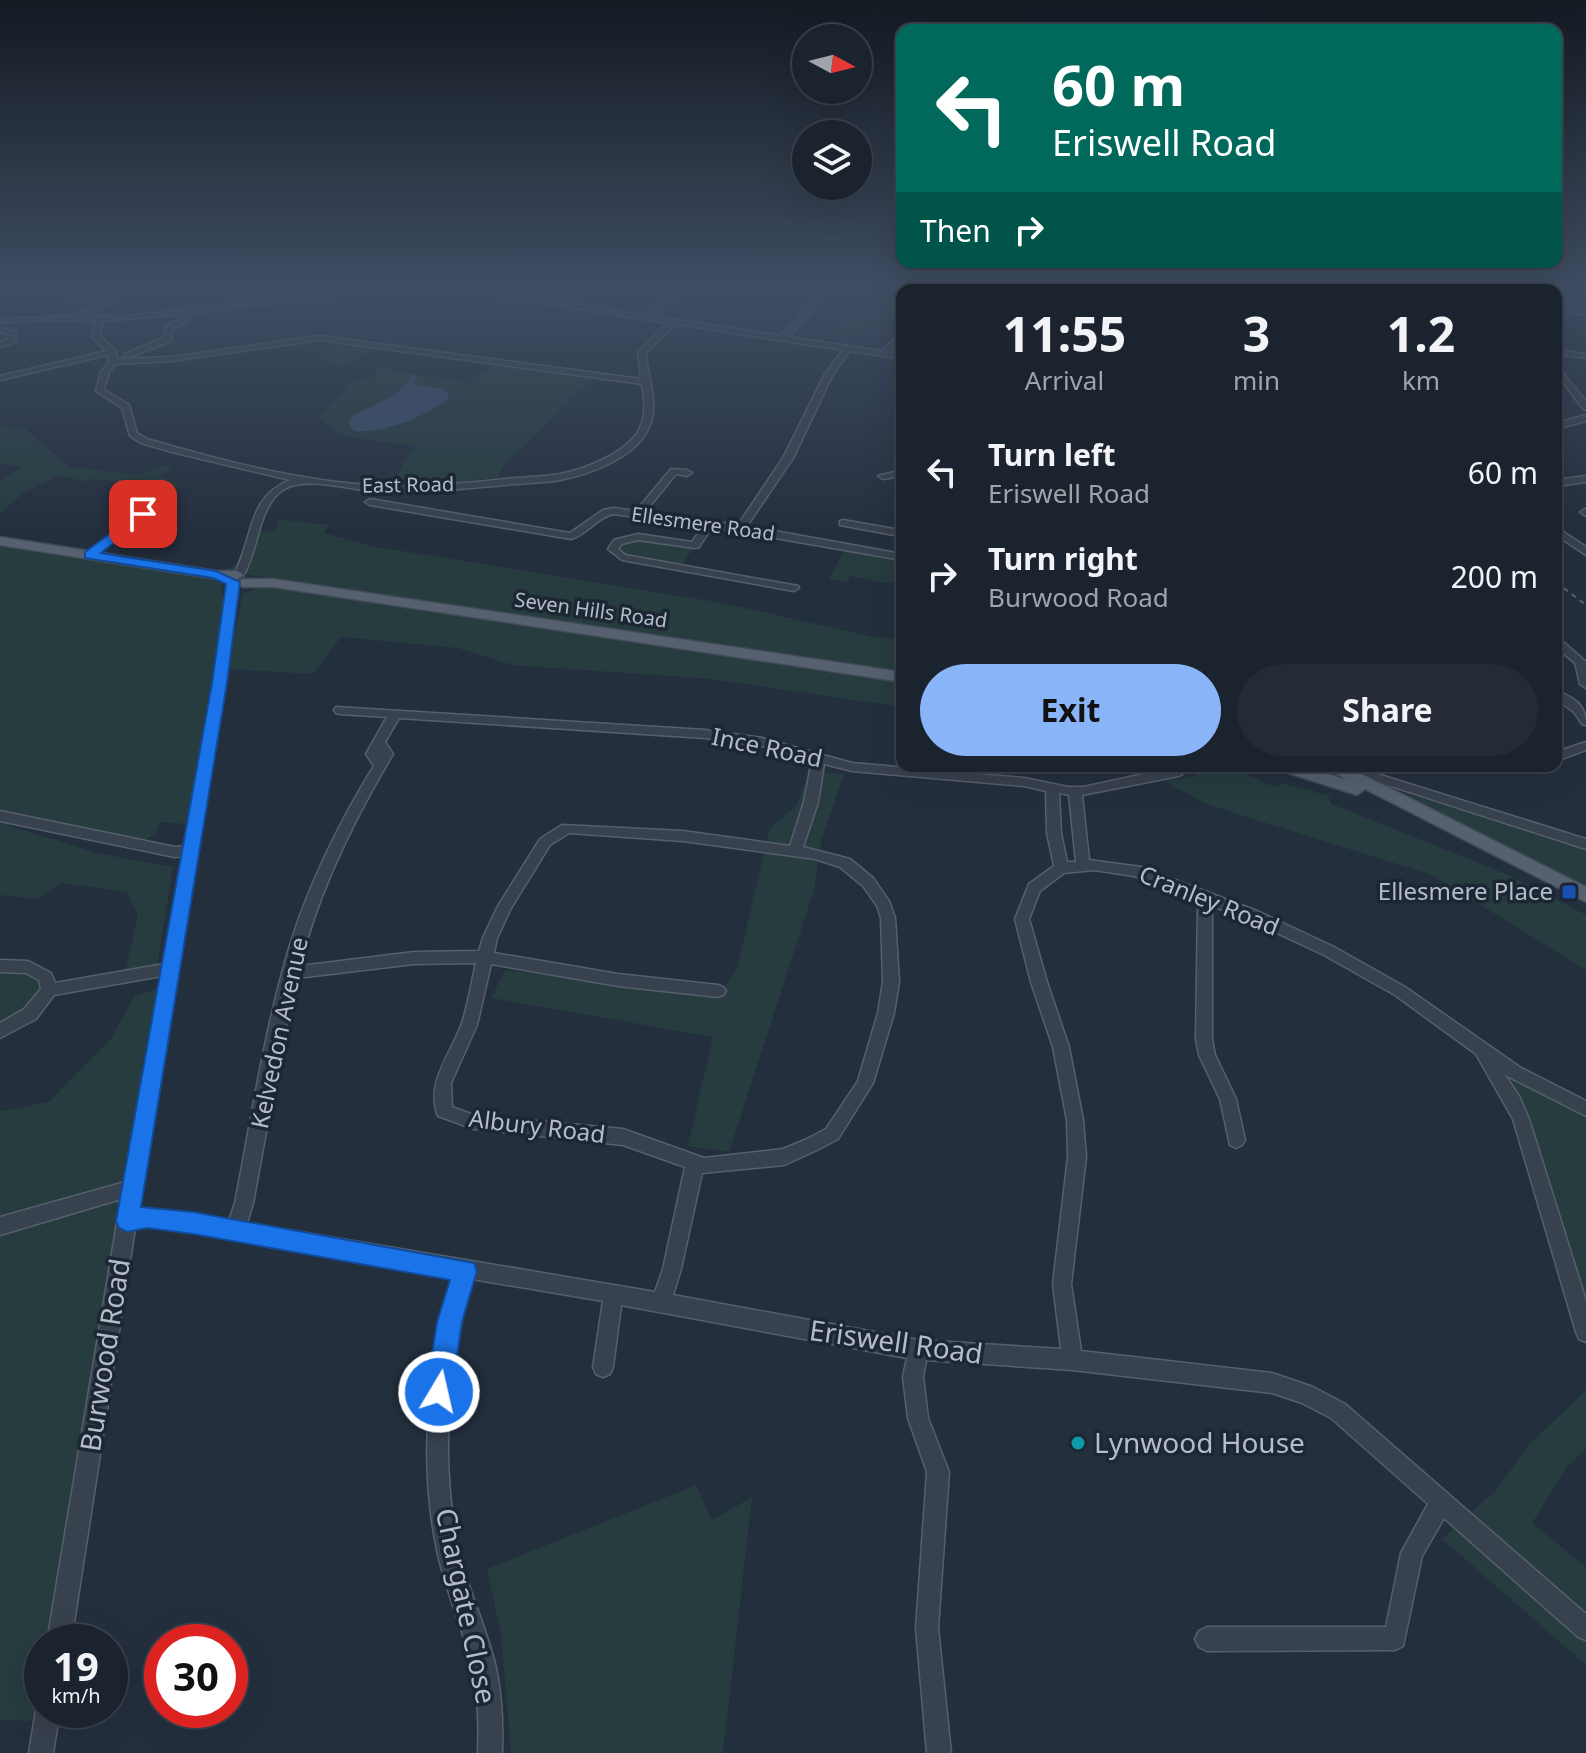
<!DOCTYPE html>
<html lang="en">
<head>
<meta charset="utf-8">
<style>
  body { margin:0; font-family:"Noto Sans",sans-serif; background:#242b36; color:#f1f3f6; height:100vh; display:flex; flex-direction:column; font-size:30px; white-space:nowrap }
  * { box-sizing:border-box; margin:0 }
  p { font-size:26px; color:#a0a4aa }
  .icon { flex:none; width:44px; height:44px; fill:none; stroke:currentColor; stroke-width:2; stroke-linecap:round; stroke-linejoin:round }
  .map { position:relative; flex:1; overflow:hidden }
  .panel { position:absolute; left:896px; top:284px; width:666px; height:488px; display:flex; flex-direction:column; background:#1b232e; border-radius:16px; box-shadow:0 8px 32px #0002,0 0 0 2px #39404a }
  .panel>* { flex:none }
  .guide { position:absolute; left:896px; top:24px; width:666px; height:244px; border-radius:16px; box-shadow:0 8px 32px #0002,0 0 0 2px #39404a; background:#00695c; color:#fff; overflow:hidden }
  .needle { width:52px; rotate:97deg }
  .fabs { position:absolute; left:792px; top:24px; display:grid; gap:16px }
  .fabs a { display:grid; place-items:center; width:80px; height:80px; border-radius:50%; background:#1b232e; box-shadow:0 8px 32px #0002,0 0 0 2px #39404a; font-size:40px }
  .speed { position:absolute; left:24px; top:1624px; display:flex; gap:16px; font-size:40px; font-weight:700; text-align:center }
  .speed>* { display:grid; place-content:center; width:104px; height:104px; border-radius:50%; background:#1b232e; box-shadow:0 8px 32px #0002,0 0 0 2px #39404a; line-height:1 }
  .speed small { font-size:20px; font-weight:400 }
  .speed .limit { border:12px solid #d22; background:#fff; color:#111 }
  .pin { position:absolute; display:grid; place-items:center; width:68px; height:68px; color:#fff; margin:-34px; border-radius:16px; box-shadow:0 4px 12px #0006 }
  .me { position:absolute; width:88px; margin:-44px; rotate:9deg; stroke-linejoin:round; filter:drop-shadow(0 0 6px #0008) }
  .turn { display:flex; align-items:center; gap:28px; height:168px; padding:0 24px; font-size:36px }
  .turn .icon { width:104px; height:104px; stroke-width:2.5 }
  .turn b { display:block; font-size:56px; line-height:68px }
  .then { display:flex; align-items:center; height:76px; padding:0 24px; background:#0003; gap:16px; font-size:30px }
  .eta { display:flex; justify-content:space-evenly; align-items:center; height:136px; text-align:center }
  .eta b { font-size:48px; font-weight:700; line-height:56px }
  .action { display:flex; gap:16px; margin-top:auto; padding:16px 24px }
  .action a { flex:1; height:92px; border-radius:48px; background:#8ab4f8; color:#111; font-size:32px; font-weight:700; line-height:92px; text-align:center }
  .action a+a { background:#242b36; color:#f1f3f6 }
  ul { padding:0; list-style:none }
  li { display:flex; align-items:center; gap:24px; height:104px; padding:0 24px }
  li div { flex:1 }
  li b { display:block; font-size:30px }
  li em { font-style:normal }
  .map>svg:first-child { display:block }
  .green { fill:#263c3f }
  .water { fill:#394c67 }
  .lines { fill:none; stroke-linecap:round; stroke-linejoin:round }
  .minor-casing { stroke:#565f6c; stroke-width:3 }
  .major-casing { stroke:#414a57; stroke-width:3 }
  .minor { fill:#38414e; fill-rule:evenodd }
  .major { fill:#56606e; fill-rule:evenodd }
  .rail { stroke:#5a6575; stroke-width:2; stroke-dasharray:5 5; stroke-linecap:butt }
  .route { fill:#1a73e8; stroke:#114b97; stroke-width:2 }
  .transit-dot { fill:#1a4fb4; stroke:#1d2633; stroke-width:3 }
  .culture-dot { fill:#0f9aa8; stroke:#1d2633; stroke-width:3 }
  .labels { text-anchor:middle; stroke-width:7; stroke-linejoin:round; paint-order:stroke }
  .far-street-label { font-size:20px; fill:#b4bcc9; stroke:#1d2633 }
  .street-label { font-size:24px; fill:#b4bcc9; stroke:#1d2633 }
  .poi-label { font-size:24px; fill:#b4bcc9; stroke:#1d2633; text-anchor:end }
  .near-street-label { font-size:28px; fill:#b4bcc9; stroke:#1d2633 }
  .near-poi-label { font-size:28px; fill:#b4bcc9; stroke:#1d2633; text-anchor:start }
</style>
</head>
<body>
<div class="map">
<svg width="1586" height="1753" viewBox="0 0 1586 1753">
  <rect width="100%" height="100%" fill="#242f3e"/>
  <g class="green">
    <path d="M58,287H112C93,308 85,302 59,299L66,291Z"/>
    <path d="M860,297L902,303C902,325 885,322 870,324L883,328L871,337L869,336L874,329L867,327L848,338L824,334L857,309L878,312L884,304L858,299Z"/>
    <path d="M348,341L382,347L366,352L340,369L338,363L319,359Z"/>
    <path d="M495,364L595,377L504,465L497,477L457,483L394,485L404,461L416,445C388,441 334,443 318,416L346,391L348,384L371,376L381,368L467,383Z"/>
    <path d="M0,427L24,428L69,467L138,475L167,465L172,470L158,475L179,485L177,489L95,479L82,481L59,475L23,493L0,513V481L21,467L0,463Z"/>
    <path d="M279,519L328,525L324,533L377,547L723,603L873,637L902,639V671L224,571L239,562L248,532L275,531Z"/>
    <path d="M633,537L695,545L681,566L622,557L615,546Z"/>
    <path d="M0,546L204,578L221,583L224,610L187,824L159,822L155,834L141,842L0,812Z"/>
    <path d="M844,551L894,559L897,575L894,582L885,583L851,576L846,582L829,579Z"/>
    <path d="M266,586L902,682V707L711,679L512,665L458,648L341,637L313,674L228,669L243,593Z"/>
    <path d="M1203,766H1245L1242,772L1275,787L1281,783L1328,795L1331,804L1511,876L1586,915V970L1432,875L1209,805L1164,781L1195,776Z"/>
    <path d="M810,771L844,774L821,841L814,890L729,1152L688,1146L713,1037L491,998L505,970L720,994L737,968L770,828L796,806Z"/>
    <path d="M1398,791L1586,848V888Z"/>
    <path d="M0,823L97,853L173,867L157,966L125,972L138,916L127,892L61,883L37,899L0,895Z"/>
    <path d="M0,969H18L41,979C47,1003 16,1016 0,1026Z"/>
    <path d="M161,988L50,1642H42V1687L36,1721L0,1720V1111L49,1102L111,1039L134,996Z"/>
    <path d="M1520,1079L1586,1114V1326L1502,1082Z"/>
    <path d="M1586,1390V1448L1566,1468L1532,1523L1586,1567V1665L1442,1539L1496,1490L1529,1445Z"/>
    <path d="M696,1485L712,1520L752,1497L723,1753H511L501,1634L487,1569Z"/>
  </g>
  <path class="water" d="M407,372L416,375L415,382L418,385L444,389L450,397C427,417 385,433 354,431L349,424L350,418C369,405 403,397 411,374Z"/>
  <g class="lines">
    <defs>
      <g id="minor">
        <path d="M116,287H123L108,305L84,316L119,317L376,287H402L190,313L186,322L172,330L171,341L127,358L123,356L124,354L164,338L165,327L180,319L182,314L103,321L100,337L115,350L117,359L171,357L320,336L641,379L638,352L668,323L444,287H464L644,315L678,287H686L652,316L781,336L825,287H832L789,337L881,351L902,333V339L889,353L902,355V359L850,351L833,374L793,458L747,526L902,554V560L712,527L699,547L695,548L638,540L622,544L618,549L625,555L798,586L799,588L794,591L622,560L608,549L614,540L638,534L692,542L703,526L613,514C596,518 588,534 571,539L370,505L365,502L370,499L570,533L603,510L613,508L636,511L671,469L687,470L692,473L687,476L676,474L645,512L738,525L783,458L825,374L843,350L676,324L646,353C647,375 659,402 650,425C638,457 591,474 560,480C542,483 523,483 505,485C461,489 417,493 372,491C346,489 305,476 283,490C258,506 259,550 243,576H235L234,574C254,538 246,498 290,480L172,452L141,443L130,436L122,408L96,391L101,372L109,362L108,355L0,380V376L106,351L92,337L96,321L39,320L0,323V319L75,316L102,301ZM320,340L642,384C645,402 647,421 635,436C618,456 585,469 560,474C542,477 524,477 506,479C449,485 393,489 336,482C272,474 209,457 147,439L137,433L129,405L104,390L109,372L115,364L171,361Z"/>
        <path d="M888,287H907L913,290L902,291Z"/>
        <rect x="1012" y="287" width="8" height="3"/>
        <path d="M1045,287H1052L1053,288L1049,290Z"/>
        <path d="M1101,287H1108L1109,290H1101Z"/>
        <path d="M1242,287H1250L1253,290H1245Z"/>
        <path d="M1273,287H1280L1279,290H1271Z"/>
        <path d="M1374,287H1383L1386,290H1377Z"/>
        <path d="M1586,310V314L1556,315V311Z"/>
        <path d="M0,328L16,332L15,342L0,347V342L8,339L9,335L0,332Z"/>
        <path d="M1556,350L1586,354V358L1556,354Z"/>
        <path d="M1556,365L1586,401V410L1583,409L1556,372Z"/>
        <path d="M1586,415V421L1556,429V423Z"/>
        <path d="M902,470V476L883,479L878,476Z"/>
        <path d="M1586,476V482L1556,486V480Z"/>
        <path d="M114,493H120L148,514L94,557H86V553L137,514L114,497Z"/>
        <path d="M1585,509H1586V516L1580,512Z"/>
        <path d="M843,520L894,529L899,532L894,535L840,525V521Z"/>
        <path d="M1556,527L1586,547V555L1556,535Z"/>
        <path d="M233,579L238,582L226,683L137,1210L147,1209L229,1221L235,1203C252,1116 265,1026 291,942C309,884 342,817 374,766L366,754L387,717L340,714L336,713L334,710L336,707L705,730L762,738L852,763L1024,778L1068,787H1084L1180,766H1195L1179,776L1082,795L1089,860L1141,867L1257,911L1334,947L1405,987L1521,1068L1586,1101V1116L1505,1075L1519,1096L1529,1119L1586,1301V1342L1579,1339L1576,1332L1513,1119L1476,1054L1395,995L1324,955L1247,919L1212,906V1039L1215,1055L1236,1099L1245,1140L1242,1145L1236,1148L1230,1145L1220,1099L1199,1055L1196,1039L1198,900L1134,876L1094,870L1064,873L1040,891L1029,919L1047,982L1069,1047L1083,1120L1086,1157L1071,1284L1081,1351L1272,1373L1313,1387L1345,1404L1586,1614V1640L1578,1637L1444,1518L1422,1556L1403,1646L1395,1650L1207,1651L1199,1647L1195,1639L1199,1631L1207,1627H1386L1401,1553L1428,1504L1331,1418L1302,1403L1272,1393L1072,1370L926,1360L923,1377L928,1418L949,1472L938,1628L951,1753H927L916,1628L927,1472L908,1418L903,1377L907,1358L621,1305L613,1367L610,1374L603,1377L596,1374L593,1367L603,1301L472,1279C448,1368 439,1461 459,1551C468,1591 487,1628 496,1668C502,1696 503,1725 502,1753H478C479,1725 479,1695 472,1667C463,1627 445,1590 437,1550C418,1458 428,1365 454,1276L147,1225L135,1228L71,1642H47L121,1199L0,1235V1217L125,1182L162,976L54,995L36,1019L0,1038V1023L24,1009L41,989L39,980L26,973L0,972V960L28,961L51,973L55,983L164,964L183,856L175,857L0,821V811L175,847L185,846L214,683L228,582ZM399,718L705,738L762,746L812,760L804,802L790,846L683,831L562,825L540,839L498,906L483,938L479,951L414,952L300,966C318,892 356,816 393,754L385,742ZM824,764L852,771L1024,786L1046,791L1047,833L1054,866L1029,884L1015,919L1031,982L1053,1047L1067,1120L1068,1157L1053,1284L1061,1349L918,1340L673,1295L681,1269L702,1173L784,1165L817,1150L838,1139L873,1083L894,1013L899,982L895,918L889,901L873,878L850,859L803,847L818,802ZM1059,793L1069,795L1076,862H1067L1061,833ZM569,833L683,841L815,859L840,867L863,886L877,906L881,918L883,982L878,1013L858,1081L826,1129L805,1140L783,1149L704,1158L623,1129L474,1115L452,1107L451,1083L477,1025L491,964L618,986L718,997L723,995L726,991L723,987L718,985L618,974L494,953L497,938L511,908L550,845ZM476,963C471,984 468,1006 461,1026C450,1055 425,1084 438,1116L474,1129L623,1145L685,1167L663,1269L655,1292L247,1223L253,1203L285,1029L297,978L414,964Z"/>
        <path d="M1556,638L1560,639L1586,662V688L1580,684L1575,663L1556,647Z"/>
        <path d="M1556,690C1574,698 1586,704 1586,725L1582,724L1574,712L1556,699Z"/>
        <path d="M1586,742V750L1556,761V752Z"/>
        <path d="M1358,768L1586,839V849L1369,779L1360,777L1352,781L1347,780L1346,777Z"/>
        <path d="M42,1701V1710H60L53,1753H29L36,1710Z"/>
      </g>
      <g id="major">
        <path d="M1113,287H1123L1125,290H1115Z"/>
        <path d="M1386,287H1397L1383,290Z"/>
        <path d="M0,537L216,571H237L244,575L237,579H216L0,545Z"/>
        <path d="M273,579L902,672V682L273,587H243L236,583L243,579Z"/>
        <path d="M1277,766H1303L1347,780L1325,766H1346L1586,887V902L1365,789L1357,795L1279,770Z"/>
      </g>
    </defs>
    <use href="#minor" class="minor-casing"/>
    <use href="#major" class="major-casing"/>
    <use href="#minor" class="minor"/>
    <use href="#major" class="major"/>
    <g class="rail">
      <path d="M1189,287L1193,290"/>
      <path d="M1556,582L1586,605"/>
    </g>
  </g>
  <linearGradient id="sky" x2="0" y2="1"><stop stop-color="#141a22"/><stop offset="0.54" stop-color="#3f4d63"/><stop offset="1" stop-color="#3f4d63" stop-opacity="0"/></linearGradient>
  <rect width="1586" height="533" fill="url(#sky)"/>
  <path class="route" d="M143,510L150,514L148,516L101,553L216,571L240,582L227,683L141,1207L193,1212L474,1263L477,1271L462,1322L452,1392L448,1401L439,1405L430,1401L426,1392L437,1322L450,1280L193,1234L147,1228L127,1232L119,1228L116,1221L212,683L226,584L213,578L85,558V552Z"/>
  <rect class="transit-dot" x="1561" y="884" width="16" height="16" rx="4"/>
  <circle class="culture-dot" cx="1078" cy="1443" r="8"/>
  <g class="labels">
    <g class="far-street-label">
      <text transform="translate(408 485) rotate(-1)" y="7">East Road</text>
      <text transform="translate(703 524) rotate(8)" y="7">Ellesmere Road</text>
      <text transform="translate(591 610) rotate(8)" y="7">Seven Hills Road</text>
    </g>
    <g class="street-label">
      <text transform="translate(767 748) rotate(12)" y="8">Ince Road</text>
      <text transform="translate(1209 901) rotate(22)" y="8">Cranley Road</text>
      <text transform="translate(280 1033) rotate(-78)" y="8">Kelvedon Avenue</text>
      <text transform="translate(537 1127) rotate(7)" y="8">Albury Road</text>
    </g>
    <g class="poi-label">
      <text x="1553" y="900">Ellesmere Place</text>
    </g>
    <g class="near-street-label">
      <text transform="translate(896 1342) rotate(8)" y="10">Eriswell Road</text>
      <text transform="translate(105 1355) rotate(-81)" y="10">Burwood Road</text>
      <text transform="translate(466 1606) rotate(78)" y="10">Chargate Close</text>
    </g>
    <g class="near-poi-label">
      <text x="1094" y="1453">Lynwood House</text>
    </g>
  </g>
</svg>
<div class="fabs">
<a><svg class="needle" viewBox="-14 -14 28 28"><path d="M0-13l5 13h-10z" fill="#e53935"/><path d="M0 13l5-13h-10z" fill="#a0a4aa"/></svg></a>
<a><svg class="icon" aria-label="layers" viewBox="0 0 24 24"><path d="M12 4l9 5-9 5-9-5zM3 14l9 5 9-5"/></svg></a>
</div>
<div class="speed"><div>19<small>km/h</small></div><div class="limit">30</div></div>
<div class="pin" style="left:143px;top:514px;background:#d93025"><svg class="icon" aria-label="arrive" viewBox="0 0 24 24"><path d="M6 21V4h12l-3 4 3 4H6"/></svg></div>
<svg class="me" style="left:439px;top:1392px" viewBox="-20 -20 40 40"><circle r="17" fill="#1a73e8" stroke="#fff" stroke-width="3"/><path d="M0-11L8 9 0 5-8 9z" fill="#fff"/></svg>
<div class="guide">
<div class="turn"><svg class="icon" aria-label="left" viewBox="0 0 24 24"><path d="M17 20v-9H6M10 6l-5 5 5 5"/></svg><div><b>60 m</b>Eriswell Road</div></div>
<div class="then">Then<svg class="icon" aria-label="right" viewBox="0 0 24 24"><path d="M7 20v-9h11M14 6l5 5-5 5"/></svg></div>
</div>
<section class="panel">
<div class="eta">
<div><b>11:55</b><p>Arrival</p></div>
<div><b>3</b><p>min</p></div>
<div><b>1.2</b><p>km</p></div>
</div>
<ul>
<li><svg class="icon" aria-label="left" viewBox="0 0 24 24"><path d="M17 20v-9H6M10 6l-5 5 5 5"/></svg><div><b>Turn left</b><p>Eriswell Road</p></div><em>60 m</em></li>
<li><svg class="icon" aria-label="right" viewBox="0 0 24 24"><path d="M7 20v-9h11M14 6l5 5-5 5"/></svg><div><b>Turn right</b><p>Burwood Road</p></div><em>200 m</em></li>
</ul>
<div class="action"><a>Exit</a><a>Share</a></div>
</section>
</div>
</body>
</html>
